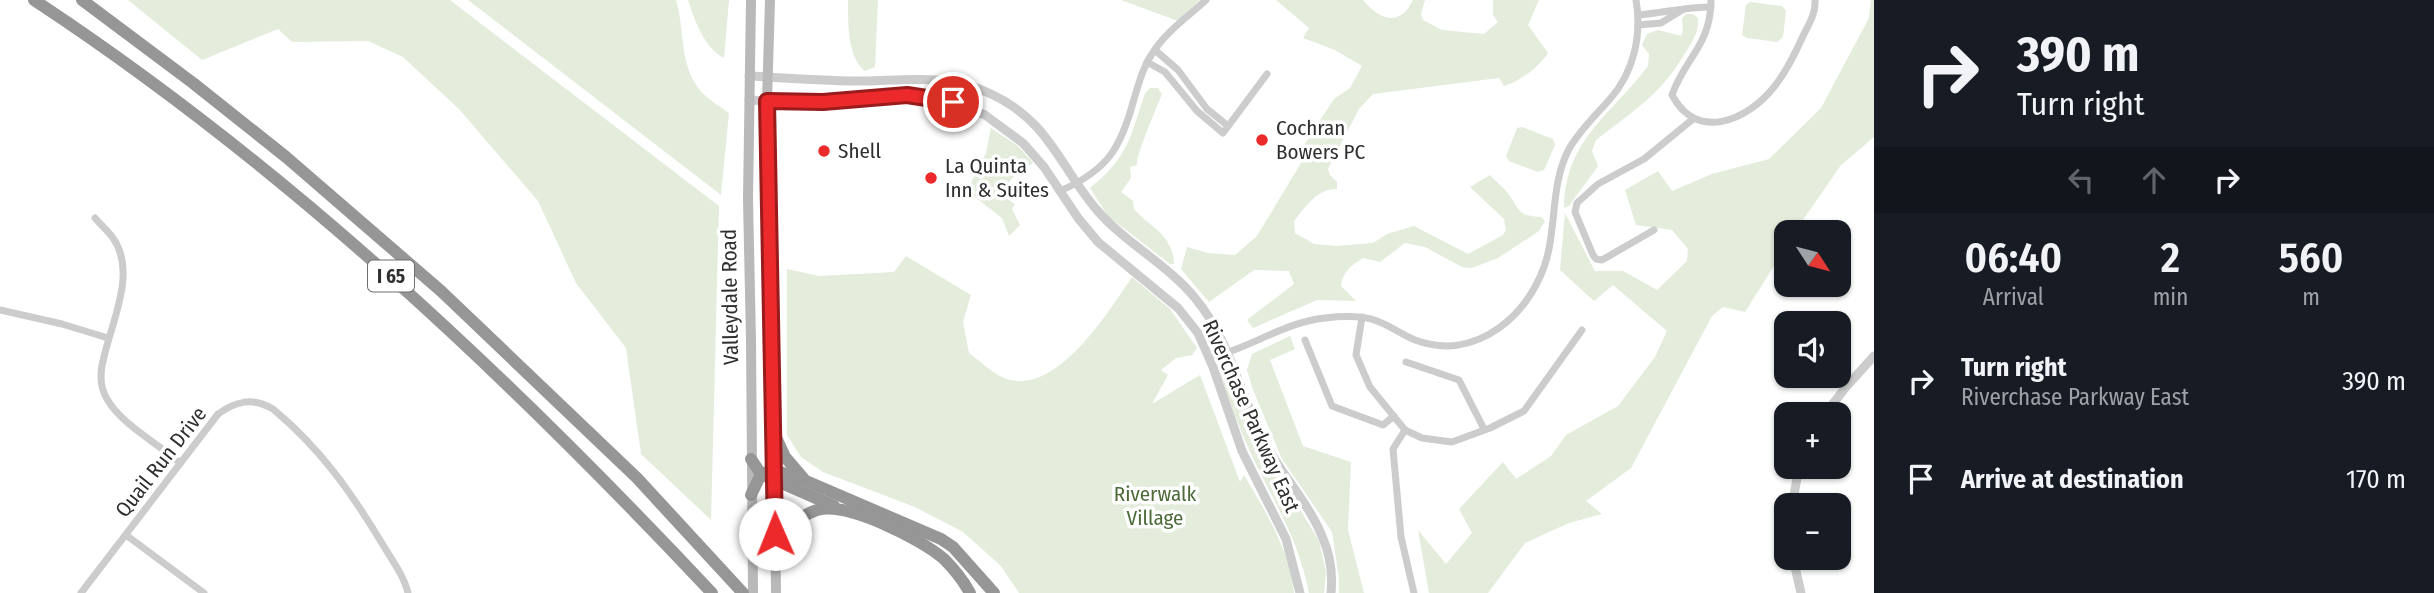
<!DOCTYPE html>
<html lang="en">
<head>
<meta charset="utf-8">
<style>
  body { margin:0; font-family:"Fira Sans Condensed",sans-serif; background:#20242c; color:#f1f3f6; height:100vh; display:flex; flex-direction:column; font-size:26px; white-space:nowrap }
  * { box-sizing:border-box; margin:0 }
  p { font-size:23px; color:#9ea1a6 }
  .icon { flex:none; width:38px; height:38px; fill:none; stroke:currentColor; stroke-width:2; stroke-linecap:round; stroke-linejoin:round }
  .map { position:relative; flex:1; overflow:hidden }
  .side { display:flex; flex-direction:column; background:#171b24; width:560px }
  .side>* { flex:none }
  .banner { background:#171b24; color:#f1f3f6; overflow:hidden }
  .needle { width:46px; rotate:126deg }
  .fabs { position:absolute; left:1774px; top:220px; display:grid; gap:14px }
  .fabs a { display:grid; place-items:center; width:77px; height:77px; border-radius:14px; background:#171b24; box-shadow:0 2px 5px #0004; font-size:35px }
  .pin { position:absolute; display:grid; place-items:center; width:60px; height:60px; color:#fff; margin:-30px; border:4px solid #fff; border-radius:50%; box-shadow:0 2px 7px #0007 }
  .me { position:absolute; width:77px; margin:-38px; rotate:359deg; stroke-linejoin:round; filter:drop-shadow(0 0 5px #0008) }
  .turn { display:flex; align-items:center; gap:24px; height:147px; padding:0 28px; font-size:32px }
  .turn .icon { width:91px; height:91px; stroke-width:2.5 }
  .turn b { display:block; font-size:49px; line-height:60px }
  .lanes { display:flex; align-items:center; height:66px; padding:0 28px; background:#0003; justify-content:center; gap:35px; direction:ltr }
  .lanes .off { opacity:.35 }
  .eta { display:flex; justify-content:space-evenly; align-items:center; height:119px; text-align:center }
  .eta b { font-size:42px; font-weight:600; line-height:49px }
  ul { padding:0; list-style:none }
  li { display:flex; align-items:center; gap:21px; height:98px; padding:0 28px }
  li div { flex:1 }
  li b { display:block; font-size:26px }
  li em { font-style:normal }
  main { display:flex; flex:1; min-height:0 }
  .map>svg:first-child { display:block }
  .green { fill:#e4ecdc }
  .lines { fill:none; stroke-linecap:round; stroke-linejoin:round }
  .minor { stroke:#ccc; stroke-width:7 }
  .tertiary { stroke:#ccc; stroke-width:9 }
  .secondary { stroke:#b9b9b9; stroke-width:10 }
  .motorway { stroke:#969696; stroke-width:12 }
  .route-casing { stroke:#991b1c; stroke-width:18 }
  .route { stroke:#ec2a2b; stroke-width:12 }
  .poi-dot { fill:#ec2a2b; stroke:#fff; stroke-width:2.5 }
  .labels { text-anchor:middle; stroke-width:7; stroke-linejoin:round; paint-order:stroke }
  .shield { fill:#fff; stroke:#6d6d6d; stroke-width:2 }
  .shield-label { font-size:19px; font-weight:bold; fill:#2f2f2f }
  .poi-label { font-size:21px; fill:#2f2f2f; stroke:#fff; text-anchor:start }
  .street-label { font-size:21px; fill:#2f2f2f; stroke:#fff }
  .park-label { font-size:21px; fill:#4e6c3a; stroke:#fff }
</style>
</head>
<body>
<main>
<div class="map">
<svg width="1874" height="593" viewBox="0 0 1874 593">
  <rect width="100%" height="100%" fill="#fff"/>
  <g class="green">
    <path d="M128,0H450L719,206L711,520L641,454L626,348L576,283L538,201L459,109L403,57L368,41L292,42L278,29L202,60Z"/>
    <path d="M468,0H676C685,30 679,63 699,89C706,98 719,106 729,113L721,195Z"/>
    <path d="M688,0H729L724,58C704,48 695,21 688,0Z"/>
    <path d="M848,0H878L875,67L865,71C847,58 848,20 848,0Z"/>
    <path d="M1121,0H1200L1178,21Z"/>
    <path d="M1276,0H1363C1380,20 1399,28 1413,0H1425L1421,14L1423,20L1442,30L1484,34L1498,22L1493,15V0H1539L1528,25L1548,53C1539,67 1520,81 1504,86L1499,78L1373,94L1359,109L1328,169L1330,175L1337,182V189C1318,188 1305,207 1294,221L1295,233L1314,244L1337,246L1373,243L1387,234L1414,226L1468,254L1503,235L1506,230L1504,219L1470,187L1490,175C1495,181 1502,186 1507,192C1520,209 1516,216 1541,217L1545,221L1539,231L1498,258L1472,268L1462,267L1425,247L1405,243L1380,262L1363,258C1352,265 1342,272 1341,286L1356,301L1317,300L1253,328L1247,320L1294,284L1289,271L1254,270L1209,302L1181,269L1187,247L1208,253L1235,255L1257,236L1304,158L1302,148L1334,99L1350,88L1362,66L1335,50L1303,38L1309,28Z"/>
    <path d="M1871,0H1874V137L1841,165L1794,233H1787V245L1745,312L1723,307L1712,316L1631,468L1586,501L1602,514L1569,523L1525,543L1488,593H1429L1418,530L1446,564L1472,533L1459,509L1503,462L1516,479L1551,456L1566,435L1618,406L1655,357L1667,331L1613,285L1594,301L1560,270L1565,213L1595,271H1623L1657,290L1687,261L1688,249L1672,230L1636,225L1625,190L1658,171L1672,191L1712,174L1769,159L1821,108L1869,18Z"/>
    <path d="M1750,2L1782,6L1786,11L1783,37L1777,42L1747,38L1742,35L1746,5Z"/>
    <path d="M1686,14H1693L1698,18C1699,33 1693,40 1685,53C1662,94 1633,111 1596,140L1592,151L1598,166L1569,206L1564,208C1565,140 1611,115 1648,66L1649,54L1642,45L1647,34L1658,30L1681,36L1683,30L1682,19Z"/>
    <path d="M1150,88H1158L1162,94C1157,107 1135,157 1137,165L1130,167L1131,178L1121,192L1133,201L1134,209C1151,228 1173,235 1174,264H1170L1108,216L1090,188C1129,156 1130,138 1145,93Z"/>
    <path d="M1522,127L1553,139L1555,145L1544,170L1538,172L1509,161L1506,156L1517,128Z"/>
    <path d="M991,128L1018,146L1033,163L1012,178L1001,194L1015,204L1012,209L1020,225L1009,236L1002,218L967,191L986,153Z"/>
    <path d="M906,256L971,295L963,322L969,353C980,361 992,373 1004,378C1055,399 1109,311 1132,277L1170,309L1197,348L1192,355L1176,358L1161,370L1168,375L1152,404L1200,375L1240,482L1244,475C1266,512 1289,549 1294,593H1019L1001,566L963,532L915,507L823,472L801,457L787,435V269L819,276L894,272Z"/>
    <path d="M1290,336L1295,349L1270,360L1303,446L1351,462L1348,530L1364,593H1339V578L1332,532L1282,459L1253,390L1247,370L1252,354Z"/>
    <path d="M1223,366L1228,370L1262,446L1319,541L1326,572L1324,593H1309C1298,538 1276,506 1253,458C1240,430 1228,400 1220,371Z"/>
  </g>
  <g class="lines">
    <g class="minor">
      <path d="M1711,0C1711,45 1685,58 1672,95C1697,142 1747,121 1774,87C1786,72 1795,54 1803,36C1809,24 1816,13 1815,0"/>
      <path d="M1638,15C1663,13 1685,7 1711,7"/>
      <path d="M1638,25L1661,23L1682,10"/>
      <path d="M1155,50L1178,70L1207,109L1228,126"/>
      <path d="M1147,62L1165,72L1197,111L1223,133L1267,74"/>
      <path d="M1060,191C1108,170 1121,148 1134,99C1139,83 1143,67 1152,54C1164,33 1189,16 1206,0"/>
      <path d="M95,218C101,225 108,231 113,238C137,272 112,321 104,357C100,371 99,386 107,399C122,425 156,442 179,462"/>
      <path d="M1654,230L1602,260L1596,259L1593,255L1575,212L1577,203L1598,184L1644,159L1693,119"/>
      <path d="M0,310L62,324L108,338"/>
      <path d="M1362,317L1356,355L1370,387L1405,430L1422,438L1452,442L1490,428L1524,411L1582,330"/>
      <path d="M1305,340L1332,406L1383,425L1394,416"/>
      <path d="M1209,358C1249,349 1284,322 1325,318C1342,316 1361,315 1377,321C1391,326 1402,335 1415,340C1469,360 1518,325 1540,277C1559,237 1548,188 1569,149C1580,130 1596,115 1610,99C1634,72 1642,35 1636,0"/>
      <path d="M1406,362L1459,380L1484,429"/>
      <path d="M1405,430L1393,449L1401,537L1414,593"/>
      <path d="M126,535L204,593"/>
      <path d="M81,593L218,414C236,401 253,397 273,409C321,449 351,492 383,545C392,560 404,576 408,593"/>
    </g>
    <g class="tertiary">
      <path d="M749,76C788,78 826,81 866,81C909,80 950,74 991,94C1049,121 1059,165 1096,209C1125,243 1167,264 1195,298C1230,340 1239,393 1264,441C1281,474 1308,502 1322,536C1330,554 1333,573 1331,593"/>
      <path d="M749,100L802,103L887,96H924L953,102L985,115L1023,143L1044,167L1078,218L1098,242L1178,308L1198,333L1213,367L1242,451L1286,539L1300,593"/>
      <path d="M1824,415L1846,387L1874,356"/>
      <path d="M1792,506L1799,467"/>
      <path d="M1793,558L1801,593"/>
    </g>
    <g class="secondary">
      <path d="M751,0L748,199L751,341L753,593"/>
      <path d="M770,0L767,101L773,315L776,593"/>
    </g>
    <g class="motorway">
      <path d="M34,0C286,166 506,374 712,593"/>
      <path d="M82,0L193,83L286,157L441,291L637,478L743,593"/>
      <path d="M774,433L785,457L803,478"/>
      <path d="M751,459L761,474L834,506"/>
      <path d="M751,495L761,474L774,470L806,481L941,539L953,547L994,593"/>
      <path d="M775,562C783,539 792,518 817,510C847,501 921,539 944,559C954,569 963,580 970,593"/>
    </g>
  </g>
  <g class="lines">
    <defs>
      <path id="route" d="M775,534L767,101L823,102L907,95L953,102"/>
    </defs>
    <use href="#route" class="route-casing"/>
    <use href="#route" class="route"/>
  </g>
  <g class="poi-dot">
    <circle cx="1262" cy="140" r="7"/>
    <circle cx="824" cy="151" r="7"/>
    <circle cx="931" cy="178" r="7"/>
  </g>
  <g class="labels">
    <rect class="shield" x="368" y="260.5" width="46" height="31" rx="5"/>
    <g class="shield-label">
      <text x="391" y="283">I 65</text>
    </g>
    <g class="poi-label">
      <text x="1276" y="135">Cochran<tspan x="1276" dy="24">Bowers PC</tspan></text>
      <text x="838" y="158">Shell</text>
      <text x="945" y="173">La Quinta<tspan x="945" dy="24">Inn &amp; Suites</tspan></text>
    </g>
    <g class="street-label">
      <text transform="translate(730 297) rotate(-91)" y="7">Valleydale Road</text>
      <text transform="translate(1251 416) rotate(66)" y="7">Riverchase Parkway East</text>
      <text transform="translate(161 462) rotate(-52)" y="7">Quail Run Drive</text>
    </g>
    <g class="park-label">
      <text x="1155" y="501">Riverwalk<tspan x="1155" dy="24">Village</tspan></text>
    </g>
  </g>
</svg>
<div class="fabs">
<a><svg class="needle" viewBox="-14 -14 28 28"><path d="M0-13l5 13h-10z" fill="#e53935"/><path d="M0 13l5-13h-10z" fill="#9ea1a6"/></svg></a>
<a><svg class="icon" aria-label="sound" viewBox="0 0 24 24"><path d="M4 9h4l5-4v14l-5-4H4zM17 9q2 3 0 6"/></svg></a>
<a>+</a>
<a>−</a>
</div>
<div class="pin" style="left:953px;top:102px;background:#d93025"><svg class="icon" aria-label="arrive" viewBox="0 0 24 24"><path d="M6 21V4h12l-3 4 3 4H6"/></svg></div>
<svg class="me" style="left:775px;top:534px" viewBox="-20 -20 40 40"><circle r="19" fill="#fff"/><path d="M0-13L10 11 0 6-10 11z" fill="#ec2a2b"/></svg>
</div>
<section class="side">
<div class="banner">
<div class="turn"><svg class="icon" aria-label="right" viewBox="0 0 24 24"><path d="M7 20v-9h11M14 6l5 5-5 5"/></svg><div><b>390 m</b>Turn right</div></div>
<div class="lanes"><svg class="icon off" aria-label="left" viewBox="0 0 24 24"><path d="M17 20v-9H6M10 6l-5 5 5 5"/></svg><svg class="icon off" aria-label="ahead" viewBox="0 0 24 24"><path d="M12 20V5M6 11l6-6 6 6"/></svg><svg class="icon" aria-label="right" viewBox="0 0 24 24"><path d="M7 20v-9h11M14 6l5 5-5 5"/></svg></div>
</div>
<div class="eta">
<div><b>06:40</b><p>Arrival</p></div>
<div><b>2</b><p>min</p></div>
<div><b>560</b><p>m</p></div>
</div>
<ul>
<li><svg class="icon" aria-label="right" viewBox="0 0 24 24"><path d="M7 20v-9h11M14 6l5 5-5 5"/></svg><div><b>Turn right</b><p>Riverchase Parkway East</p></div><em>390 m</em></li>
<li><svg class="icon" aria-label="arrive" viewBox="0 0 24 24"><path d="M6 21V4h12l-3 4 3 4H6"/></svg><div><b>Arrive at destination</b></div><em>170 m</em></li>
</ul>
</section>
</main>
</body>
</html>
